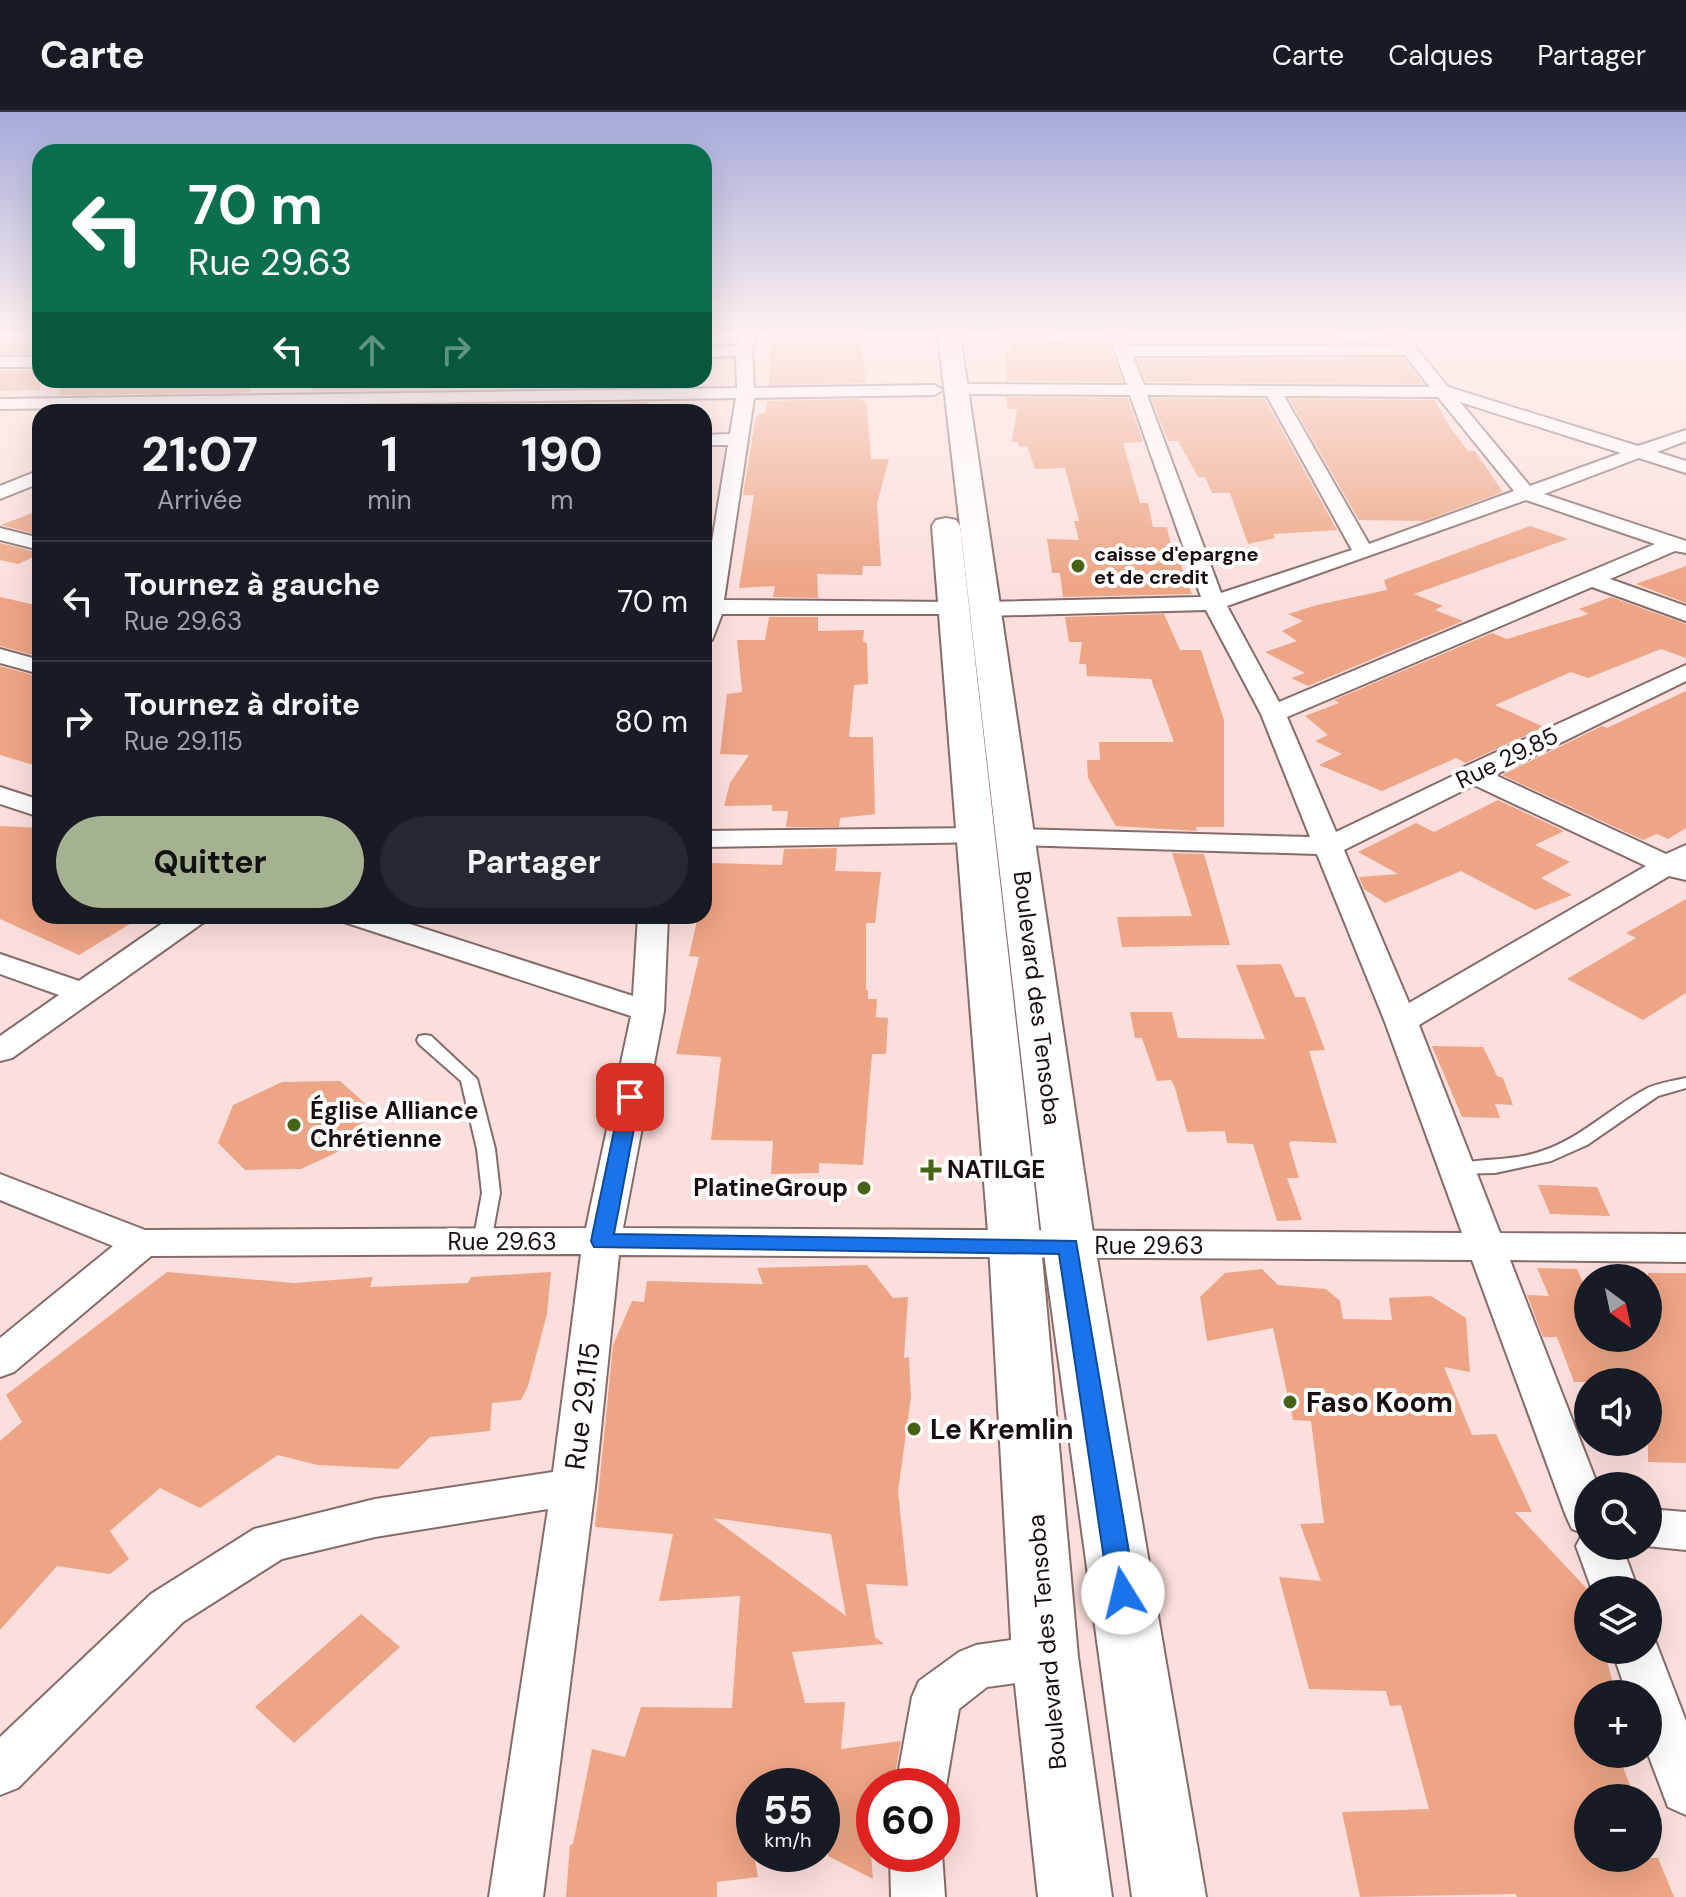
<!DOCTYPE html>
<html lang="fr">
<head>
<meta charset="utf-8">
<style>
  body { margin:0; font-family:"DM Sans",sans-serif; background:#242831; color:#f1f3f6; height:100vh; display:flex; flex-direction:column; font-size:30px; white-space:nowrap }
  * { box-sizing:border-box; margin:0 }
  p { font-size:26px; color:#9ea1a6 }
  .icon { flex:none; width:44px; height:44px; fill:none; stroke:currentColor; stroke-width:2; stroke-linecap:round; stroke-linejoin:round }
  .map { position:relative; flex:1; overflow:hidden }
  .details { position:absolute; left:32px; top:292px; width:680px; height:520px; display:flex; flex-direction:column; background:#171b24; border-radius:24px; box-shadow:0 8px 32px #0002 }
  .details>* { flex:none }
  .banner { position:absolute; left:32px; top:32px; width:680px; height:244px; border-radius:24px; box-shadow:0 8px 32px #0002; background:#0b6e4f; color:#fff; overflow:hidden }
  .needle { width:52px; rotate:147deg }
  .tools { position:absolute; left:1574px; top:1152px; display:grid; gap:16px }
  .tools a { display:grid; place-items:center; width:88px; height:88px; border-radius:50%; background:#171b24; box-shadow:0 8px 32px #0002; font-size:40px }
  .speed { position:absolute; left:736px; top:1656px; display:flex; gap:16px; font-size:40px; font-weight:700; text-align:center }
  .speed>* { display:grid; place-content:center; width:104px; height:104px; border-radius:50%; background:#171b24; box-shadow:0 8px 32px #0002; line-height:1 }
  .speed small { font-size:20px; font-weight:400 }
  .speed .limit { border:12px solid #d22; background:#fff; color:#111 }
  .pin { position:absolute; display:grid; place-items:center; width:68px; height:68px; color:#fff; margin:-34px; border-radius:16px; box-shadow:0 4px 12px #0006 }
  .me { position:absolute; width:88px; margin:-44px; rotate:351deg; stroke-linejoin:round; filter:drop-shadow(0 0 6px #0008) }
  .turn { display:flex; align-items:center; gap:28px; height:168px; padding:0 24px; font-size:36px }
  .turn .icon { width:104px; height:104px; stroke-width:2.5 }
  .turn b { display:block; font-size:56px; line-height:68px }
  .lanes { display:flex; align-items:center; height:76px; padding:0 24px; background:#0003; justify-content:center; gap:40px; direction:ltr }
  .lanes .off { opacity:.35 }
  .eta { display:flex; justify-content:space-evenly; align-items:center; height:136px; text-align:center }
  .eta b { font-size:48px; font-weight:700; line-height:56px }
  .button { display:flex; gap:16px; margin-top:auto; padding:16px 24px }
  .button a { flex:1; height:92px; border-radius:48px; background:#a4b291; color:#111; font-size:32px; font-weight:700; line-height:92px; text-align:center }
  .button a+a { background:#242831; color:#f1f3f6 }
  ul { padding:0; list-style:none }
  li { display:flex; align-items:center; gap:24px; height:120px; padding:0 24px; border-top:2px solid #363941 }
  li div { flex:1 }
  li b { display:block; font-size:30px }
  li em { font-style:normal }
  header { display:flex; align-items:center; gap:48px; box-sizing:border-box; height:112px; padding:0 40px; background:#171b24; border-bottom:2px solid #363941 }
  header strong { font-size:38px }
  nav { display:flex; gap:44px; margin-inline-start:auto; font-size:28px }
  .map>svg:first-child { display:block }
  .building { fill:#eda585; fill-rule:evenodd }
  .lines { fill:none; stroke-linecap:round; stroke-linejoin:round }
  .lane-casing { stroke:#856c6a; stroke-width:4 }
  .street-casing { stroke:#856c6a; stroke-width:4 }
  .primary-casing { stroke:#856c6a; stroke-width:4 }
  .lane { fill:#fff; fill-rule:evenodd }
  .street { fill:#fff; fill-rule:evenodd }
  .primary { fill:#fff; fill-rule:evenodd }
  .route { fill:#1a73e8; stroke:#114b97; stroke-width:2 }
  .poi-dot { fill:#466316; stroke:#fff; stroke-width:3 }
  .labels { text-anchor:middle; stroke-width:8; stroke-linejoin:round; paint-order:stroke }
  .far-poi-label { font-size:20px; font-weight:bold; fill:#190f0f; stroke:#fff; text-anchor:start }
  .street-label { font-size:24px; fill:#190f0f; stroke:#fff }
  .poi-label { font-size:24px; font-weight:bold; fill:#190f0f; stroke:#fff; text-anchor:start }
  .near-poi-label { font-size:28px; font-weight:bold; fill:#190f0f; stroke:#fff; text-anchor:start }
  .near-street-label { font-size:28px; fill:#190f0f; stroke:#fff }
</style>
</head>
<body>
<header>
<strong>Carte</strong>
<nav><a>Carte</a><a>Calques</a><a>Partager</a></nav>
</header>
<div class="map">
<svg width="1686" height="1785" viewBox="0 0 1686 1785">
  <rect width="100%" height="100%" fill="#fcdfdc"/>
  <g class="building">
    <path d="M771,223H860L866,271L769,273Z"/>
    <path d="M1006,223H1050L1051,227H1068L1067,231L1108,230L1123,270L1007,269L1006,240H1012Z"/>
    <path d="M1244,223H1339L1341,226L1384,227L1387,230L1248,231Z"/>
    <path d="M40,230V242H0V231Z"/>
    <path d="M1404,246L1424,272L1146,270L1137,247Z"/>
    <path d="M0,258H40V278L0,279Z"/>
    <path d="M60,268H251L258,269L249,280L59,283Z"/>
    <path d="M316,268H571L583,269L582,272L647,271V274L310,279Z"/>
    <path d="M1007,285L1128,286L1143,330L1123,331L1140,391H1148L1153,415H1167L1173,443H1177L1192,482L1063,485L1060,461H1052L1047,427L1079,428L1074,409H1079L1065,356L1035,357L1027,334L1019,335L1018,330H1012L1017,297H1007Z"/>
    <path d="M1151,286L1265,287L1337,418L1273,422L1275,426L1248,432L1230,381H1212L1205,365H1198L1178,329H1168Z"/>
    <path d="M860,287L867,292L871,347H889L877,392L881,454H863L862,463L817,462L818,486L773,485L775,474L739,476L754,383H743L756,304L766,300L767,289Z"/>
    <path d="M1289,287L1435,288L1450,315L1468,339H1475L1503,380L1424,409L1359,408Z"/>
    <path d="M648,290L649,300H298L300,296Z"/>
    <path d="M40,398V423L1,413Z"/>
    <path d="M1530,414L1568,427L1414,482L1443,494L1435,498L1463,509L1308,574L1291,566L1305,561L1265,540L1297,529L1282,519L1303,509L1288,502L1317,493L1387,478L1384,468Z"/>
    <path d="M0,431L40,441V442L18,452L0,448Z"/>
    <path d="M1686,454V491L1636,472Z"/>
    <path d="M0,485L40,494V545L0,534Z"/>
    <path d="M1611,485L1686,512V546L1661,537L1588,566L1571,560L1495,593L1544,615L1466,651L1456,646L1382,679L1319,653L1342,642L1315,629L1328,623L1305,604L1339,591L1334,588L1492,521L1507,527L1589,502L1579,497Z"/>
    <path d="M1164,502L1180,538H1201L1224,608V715H1196L1197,719L1116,714L1088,666L1087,648H1100L1099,630H1174L1151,567L1087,564L1086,552H1079L1082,530H1069L1065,505Z"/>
    <path d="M769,505H818V519L864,518L863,530L867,531L868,572L854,573L849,625H873L875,702L840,706L839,715H786L788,699H772V693L724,694L730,671L749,643L720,642L727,582L742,580L737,528H765Z"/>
    <path d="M0,554L40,565V655L0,643Z"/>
    <path d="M1686,579V716L1668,727L1657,722L1643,728L1502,663L1602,614L1607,616Z"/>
    <path d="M1498,688L1564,719L1535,733L1570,750L1541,766L1572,783L1535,798L1461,759L1385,791L1364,777L1359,765L1398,762L1358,740L1416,711L1434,720Z"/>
    <path d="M0,714L40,716V804H143L79,843L0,807Z"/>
    <path d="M837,736L835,759L881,760L875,811H866V878H868V887H877L876,905L888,906L886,942H872L863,1053L819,1051V1061L771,1062L773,1029L711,1028L721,945L676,942L699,845L689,844L698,804H704V775L710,751L782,753L784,737Z"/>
    <path d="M1172,741L1204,742L1230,833L1122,835L1117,805L1192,804Z"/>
    <path d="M1686,787V881L1643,908L1567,867L1636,826L1626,821Z"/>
    <path d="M1281,852L1295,885H1305L1325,938L1309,939L1337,1031L1291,1029L1289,1032L1299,1066H1287L1302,1108L1277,1109L1253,1032L1227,1031L1225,1019L1187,1020L1175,976L1171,968L1157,969L1142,926H1135L1130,900H1172L1178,926L1265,927L1236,853Z"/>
    <path d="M1432,934L1483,935L1497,964L1503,966L1513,993L1495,992L1500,1006L1462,1005Z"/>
    <path d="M340,969L368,994L357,1031L301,1057L245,1058L218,1031L233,993L282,970Z"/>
    <path d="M1538,1073L1597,1075L1610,1104L1550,1102Z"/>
    <path d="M867,1153L893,1186L908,1185L904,1246L909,1245L911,1284L898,1380L908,1474L866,1472L875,1525L884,1532L792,1540L805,1591L845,1590L841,1637L901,1629L893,1674H874V1693H867L873,1767L828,1744L831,1694H822V1674H754V1742L758,1765L717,1770V1785H566L570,1733L573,1732L592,1637L625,1645L641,1595L732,1596L740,1484L659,1489L673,1422L595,1415L613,1233L632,1189L644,1190L647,1169L763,1172L757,1156ZM713,1406L831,1422L846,1504Z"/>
    <path d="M1537,1156L1577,1157L1588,1182V1226H1648V1161H1686V1351L1648,1350V1270H1574L1557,1225H1543L1527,1183L1549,1184Z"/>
    <path d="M1262,1157L1278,1173L1326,1177L1340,1189L1343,1207L1392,1208L1389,1186L1431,1184L1466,1206L1470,1260L1444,1255L1472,1323L1496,1322L1532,1400H1515L1588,1478V1538H1604L1616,1582H1588V1642H1618L1635,1686H1588V1746H1658L1674,1785H1517L1516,1782L1360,1785L1342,1700L1429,1697L1401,1593L1390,1594L1386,1579L1309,1577L1279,1465L1321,1469L1300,1412L1324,1411L1311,1309L1293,1308L1273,1216L1207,1229L1200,1185L1225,1161Z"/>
    <path d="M167,1160L294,1171L373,1165L370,1175L468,1171L471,1165L551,1160L547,1202L528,1274L521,1288L492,1291L490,1319L430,1325L398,1357L317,1353L278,1343L200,1396L160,1376L110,1419L129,1447L110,1462L57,1454L0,1518V1329L22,1310L6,1283Z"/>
    <path d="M361,1502L400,1535L294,1631L255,1595Z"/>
  </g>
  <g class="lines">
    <defs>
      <g id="lane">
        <path d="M425,923L431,924L477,967L495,1037L500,1081L491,1130L489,1135H475L473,1130L482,1081L477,1037L461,969L419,932L417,928L419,924Z"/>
        <path d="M1686,966V976L1658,984L1587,1033L1551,1049L1495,1061L1450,1062L1447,1058L1450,1054C1480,1045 1512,1050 1542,1039C1581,1026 1609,997 1644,978C1656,971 1673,969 1686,966Z"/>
      </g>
      <g id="street">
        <path d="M740,223H756L752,239L754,276L934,273L943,278L934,283L754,286L724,488L953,490L961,492L964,497L961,502H722L712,528L704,530V478L728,333H704V323L730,322L736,286L0,297V287L737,276L736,244L704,245V235L737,234Z"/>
        <path d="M1109,223H1125L1129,234L1397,233L1389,223H1405L1448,275L1638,334L1686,318V329L1657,340L1686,349V361L1639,346L1544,382L1686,429V441L1675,439L1610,467L1686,494V509L1592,475L1287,605L1336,720L1459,661L1462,656L1686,553V569L1495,663L1666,742L1686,733V768L1669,764L1419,913L1500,1121L1686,1122V1150L1510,1148L1598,1374H1588V1434H1622L1638,1478H1592L1576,1434L1583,1421L1572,1417L1566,1404L1472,1148L619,1143L595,1375L543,1785H489L548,1397L375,1425L282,1447L183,1510L18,1676L0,1683V1625L151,1482L254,1417L375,1387L553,1360L581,1142L151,1144L14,1260L0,1265V1226L113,1134L0,1088V1062L145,1118L586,1116L631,904L344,810L340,804H385L633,884L638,804H668L664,899L623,1116L1462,1121L1385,910L1317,742L1017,733L1007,731L1003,725L1007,719L1017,717L1310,725L1261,602L1206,498L985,504L974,497L985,490L1201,485L1130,283L956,282L947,277L956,272L1127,273ZM1405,243L1430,275L1144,273L1133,244ZM1147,283L1267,284L1352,438L1221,481ZM1284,284L1438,285L1514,379L1369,432ZM1460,290L1621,341L1530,374ZM1526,388L1655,432L1279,590L1227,494ZM1474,673L1646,754L1409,891L1344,738Z"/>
        <rect x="0" y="245" width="40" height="10"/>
        <path d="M40,358V371L0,387V374Z"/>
        <path d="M0,416L40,426V438L0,428Z"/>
        <path d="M0,537L40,548V562L0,551Z"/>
        <path d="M0,675L40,688V705L0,692Z"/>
        <path d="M978,716L988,718L992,724L988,730L704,735V719Z"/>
        <path d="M173,804H208L204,810L12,946L0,949V924L59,883L0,862V842L79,869Z"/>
        <path d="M1648,1397L1686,1400V1438L1646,1434Z"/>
        <path d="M1648,1521L1653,1523L1686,1609V1703L1668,1695L1648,1642V1582H1627L1612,1538H1648Z"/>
        <path d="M1045,1523L1062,1530L1069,1545L1062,1560L1045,1567L987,1575L959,1597L946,1674L942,1684V1674H896L912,1585L919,1569L959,1540L976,1533Z"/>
        <path d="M890,1742L942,1741L945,1785H891Z"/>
      </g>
      <g id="primary">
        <path d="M938,223H960L1095,1134L1206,1785H1132L1043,1134Z"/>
        <path d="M946,406L956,408L960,414L1041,1133L1078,1545L1112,1785H1038L1012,1545L989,1133L932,414L936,408Z"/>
      </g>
    </defs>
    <use href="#lane" class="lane-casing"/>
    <use href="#street" class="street-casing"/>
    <use href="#primary" class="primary-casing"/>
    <use href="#lane" class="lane"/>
    <use href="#street" class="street"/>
    <use href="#primary" class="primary"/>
  </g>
  <linearGradient id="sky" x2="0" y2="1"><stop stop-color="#a5aada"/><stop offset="0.47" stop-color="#fef1ef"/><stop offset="1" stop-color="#fef1ef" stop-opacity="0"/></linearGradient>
  <rect width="1686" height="473" fill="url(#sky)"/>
  <path class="route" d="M630,979L640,985L614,1122L1076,1129L1136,1481L1132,1489L1123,1492L1113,1489L1109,1481L1059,1142L594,1135L591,1129L621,985Z"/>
  <g class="poi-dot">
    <circle cx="1078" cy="454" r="8"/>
    <circle cx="294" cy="1013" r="8"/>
    <path d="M927 1046h8v8h8v8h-8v8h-8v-8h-8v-8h8z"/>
    <circle cx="864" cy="1076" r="8"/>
    <circle cx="1290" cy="1290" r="8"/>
    <circle cx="914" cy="1317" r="8"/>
  </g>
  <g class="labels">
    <g class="far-poi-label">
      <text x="1094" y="449">caisse d'epargne<tspan x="1094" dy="23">et de credit</tspan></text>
    </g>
    <g class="street-label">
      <text transform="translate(1507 646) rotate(-26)" y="8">Rue 29.85</text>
      <text transform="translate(1037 886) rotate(83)" y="8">Boulevard des Tensoba</text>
      <text x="502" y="1138">Rue 29.63</text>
      <text x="1149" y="1142">Rue 29.63</text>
      <text transform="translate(1047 1530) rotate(-95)" y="8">Boulevard des Tensoba</text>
    </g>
    <g class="poi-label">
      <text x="310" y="1007">Église Alliance<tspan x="310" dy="28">Chrétienne</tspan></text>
      <text x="947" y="1066">NATILGE</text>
      <text x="848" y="1084" text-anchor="end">PlatineGroup</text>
    </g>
    <g class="near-poi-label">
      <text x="1306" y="1300">Faso Koom</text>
      <text x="930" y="1327">Le Kremlin</text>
    </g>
    <g class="near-street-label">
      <text transform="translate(582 1294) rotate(-83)" y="10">Rue 29.115</text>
    </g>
  </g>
</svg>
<div class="tools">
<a><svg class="needle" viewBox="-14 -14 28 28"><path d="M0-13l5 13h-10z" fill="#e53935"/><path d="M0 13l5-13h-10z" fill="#9ea1a6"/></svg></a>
<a><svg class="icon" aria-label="sound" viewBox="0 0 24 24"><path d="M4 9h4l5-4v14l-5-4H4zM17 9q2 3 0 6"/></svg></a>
<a><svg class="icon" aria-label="search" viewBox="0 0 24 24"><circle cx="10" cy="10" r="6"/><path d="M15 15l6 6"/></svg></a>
<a><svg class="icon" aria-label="layers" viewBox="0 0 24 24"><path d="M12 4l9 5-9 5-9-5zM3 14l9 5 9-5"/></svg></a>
<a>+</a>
<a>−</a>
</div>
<div class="speed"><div>55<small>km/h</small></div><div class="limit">60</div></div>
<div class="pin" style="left:630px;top:985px;background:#d93025"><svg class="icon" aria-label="arrive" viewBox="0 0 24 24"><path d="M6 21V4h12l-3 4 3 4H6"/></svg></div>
<svg class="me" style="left:1123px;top:1481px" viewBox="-20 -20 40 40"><circle r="19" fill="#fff"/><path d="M0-13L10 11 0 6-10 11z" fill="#1a73e8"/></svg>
<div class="banner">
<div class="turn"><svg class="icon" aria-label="left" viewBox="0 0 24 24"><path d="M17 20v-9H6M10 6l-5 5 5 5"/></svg><div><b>70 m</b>Rue 29.63</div></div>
<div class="lanes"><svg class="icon" aria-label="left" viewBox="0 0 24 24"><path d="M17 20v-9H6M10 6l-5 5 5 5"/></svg><svg class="icon off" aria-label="ahead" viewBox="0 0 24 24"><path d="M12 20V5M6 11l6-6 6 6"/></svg><svg class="icon off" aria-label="right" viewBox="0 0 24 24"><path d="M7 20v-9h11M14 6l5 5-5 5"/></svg></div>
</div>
<section class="details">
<div class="eta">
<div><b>21:07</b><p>Arrivée</p></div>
<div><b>1</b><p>min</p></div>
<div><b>190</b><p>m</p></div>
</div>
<ul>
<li><svg class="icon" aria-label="left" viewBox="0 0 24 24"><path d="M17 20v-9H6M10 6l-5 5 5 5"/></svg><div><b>Tournez à gauche</b><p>Rue 29.63</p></div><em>70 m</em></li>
<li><svg class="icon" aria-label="right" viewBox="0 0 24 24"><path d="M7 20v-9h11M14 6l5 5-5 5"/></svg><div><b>Tournez à droite</b><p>Rue 29.115</p></div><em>80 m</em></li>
</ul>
<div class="button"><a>Quitter</a><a>Partager</a></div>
</section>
</div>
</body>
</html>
